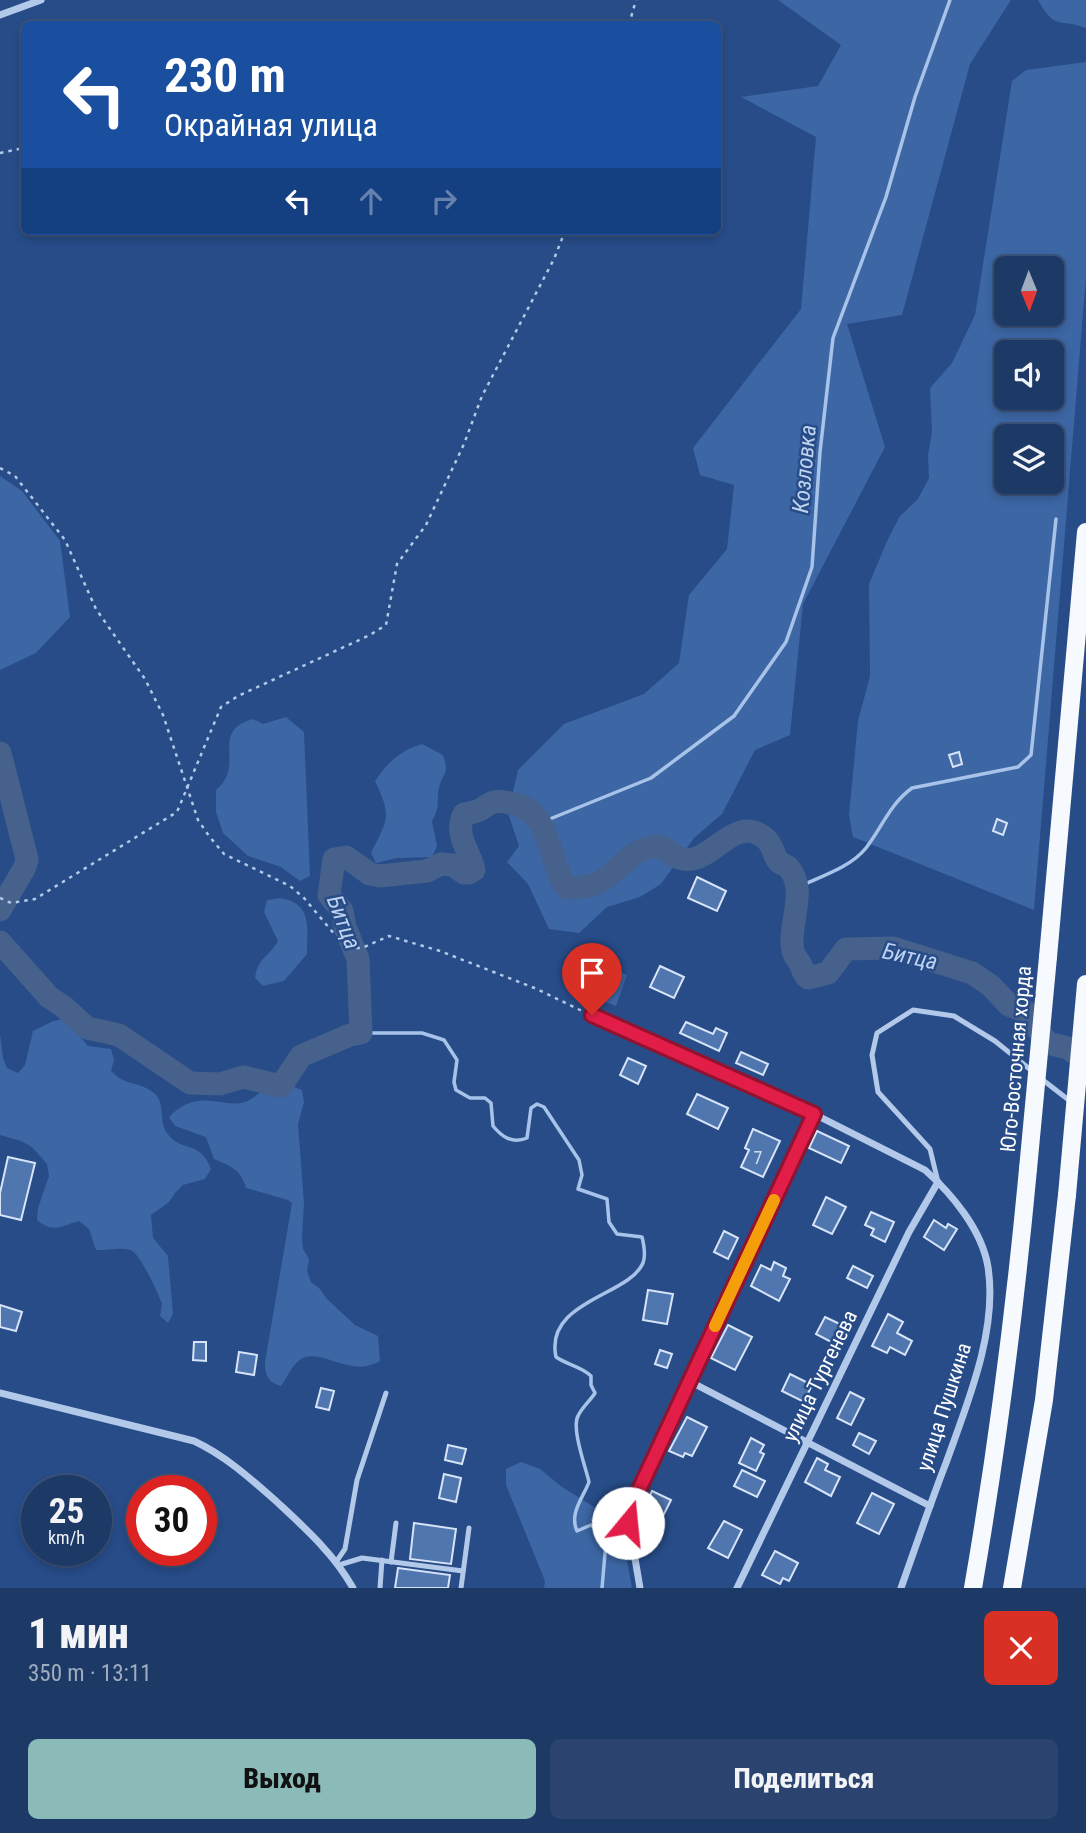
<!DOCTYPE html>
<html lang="ru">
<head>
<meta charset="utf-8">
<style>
  body { margin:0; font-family:"Roboto Condensed",sans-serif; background:#2a446f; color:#f1f3f6; height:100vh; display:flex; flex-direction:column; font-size:26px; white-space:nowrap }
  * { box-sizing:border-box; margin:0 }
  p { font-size:23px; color:#a0acbf }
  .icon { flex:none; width:38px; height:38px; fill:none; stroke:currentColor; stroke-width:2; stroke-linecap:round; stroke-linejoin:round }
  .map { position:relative; height:1588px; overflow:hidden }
  .drawer { display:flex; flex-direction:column; background:#1d3966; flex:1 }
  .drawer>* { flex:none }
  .banner { position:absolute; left:21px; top:21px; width:700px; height:214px; border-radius:10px; box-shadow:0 4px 10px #0003,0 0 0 2px #3b537a; background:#1a4fa0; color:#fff; overflow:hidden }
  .needle { width:46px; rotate:179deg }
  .controls { position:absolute; left:994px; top:256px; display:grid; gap:14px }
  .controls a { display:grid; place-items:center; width:70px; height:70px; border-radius:10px; background:#1d3966; box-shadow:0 4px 10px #0003,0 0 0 2px #3b537a; font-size:35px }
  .speed { position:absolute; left:21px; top:1475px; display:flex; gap:14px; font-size:35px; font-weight:700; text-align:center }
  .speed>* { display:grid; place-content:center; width:91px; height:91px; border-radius:50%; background:#1d3966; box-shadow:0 4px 10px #0003,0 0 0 2px #3b537a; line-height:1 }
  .speed small { font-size:18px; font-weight:400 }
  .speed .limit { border:10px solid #d22; background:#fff; color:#111 }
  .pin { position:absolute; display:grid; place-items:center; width:60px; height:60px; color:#fff; margin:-72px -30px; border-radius:50% 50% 50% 0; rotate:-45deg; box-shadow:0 0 7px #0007 }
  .pin .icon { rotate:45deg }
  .me { position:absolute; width:77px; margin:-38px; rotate:17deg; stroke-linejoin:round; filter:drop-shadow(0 0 5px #0008) }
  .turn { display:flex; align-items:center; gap:24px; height:147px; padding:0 28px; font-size:32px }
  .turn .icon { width:91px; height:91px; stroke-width:2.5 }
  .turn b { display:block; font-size:49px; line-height:60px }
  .lanes { display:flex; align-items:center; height:66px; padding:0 28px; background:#0003; justify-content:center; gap:35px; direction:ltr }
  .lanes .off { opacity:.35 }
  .round { display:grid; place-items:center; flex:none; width:74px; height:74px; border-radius:10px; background:#2a446f }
  .overview { display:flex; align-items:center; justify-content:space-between; height:119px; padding:0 28px }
  h1 { font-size:42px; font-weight:800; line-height:52px }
  .action { display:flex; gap:14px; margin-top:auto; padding:14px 28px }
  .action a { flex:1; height:80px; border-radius:10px; background:#8bbbb9; color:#111; font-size:28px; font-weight:800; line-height:80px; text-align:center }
  .action a+a { background:#2a446f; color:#f1f3f6 }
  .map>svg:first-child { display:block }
  .green { fill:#3c66a4; fill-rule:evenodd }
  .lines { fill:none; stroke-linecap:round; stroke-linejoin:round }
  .stream { stroke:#a8c3e9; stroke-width:3.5 }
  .river { stroke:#46618b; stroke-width:23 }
  .building { fill:#5076af; stroke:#d7e4f7; stroke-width:2 }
  .path { stroke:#b3c9e9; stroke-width:2.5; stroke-dasharray:3.5 5; stroke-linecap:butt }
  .service { stroke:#b3c9e9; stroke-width:5 }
  .minor { stroke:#b3c9e9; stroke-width:7 }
  .primary { stroke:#f6f9fe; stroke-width:18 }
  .primary-bridge { stroke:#f6f9fe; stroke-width:18 }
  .route-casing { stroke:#92132f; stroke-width:18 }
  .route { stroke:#e11d48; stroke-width:12 }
  .slow { stroke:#f59e0b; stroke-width:12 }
  .labels { text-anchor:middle; stroke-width:5; stroke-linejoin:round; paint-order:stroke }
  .number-label { font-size:18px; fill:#d3ddeb }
  .street-label { font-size:21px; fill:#fff; stroke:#274c88 }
  .water-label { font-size:23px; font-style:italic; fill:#bfd3f0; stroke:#274c88 }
</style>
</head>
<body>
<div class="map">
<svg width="1086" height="1588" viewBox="0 0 1086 1588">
  <rect width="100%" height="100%" fill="#274c88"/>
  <g class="green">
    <path d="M778,0H1011L970,64L902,315L847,324L885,447L803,604L790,735L755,750L722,814L694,838L661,884L640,897L607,907L579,933L549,929L528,884L507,862L519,846L508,813L518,770L564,724L644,694L679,663L689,595L727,549L734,485L700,475L693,448L801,309L816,137L741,97L818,86L841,45Z"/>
    <path d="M1038,0H1086V28C1059,18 1055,31 1038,0Z"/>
    <path d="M1086,62V277L1034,910L853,837L849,815L858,721L870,676L869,584L888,539L900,516L918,499L929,478L928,455L932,432L930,388L952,363L975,315L1012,81L1026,70ZM1006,268H1052V313H1006ZM1006,352H1052V397H1006ZM1006,436H1052V481H1006Z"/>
    <path d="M0,476L22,491L60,541L70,617L36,653L0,670Z"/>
    <path d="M286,717L304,732L310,876L300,881L281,867L248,856L223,833L216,812V790C247,764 208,732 253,719L263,724Z"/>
    <path d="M422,744L443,755C450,775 443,771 439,788C436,802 441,806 432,821L437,846L432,857L397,858L376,863L371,853C388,819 392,817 375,781C386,764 402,749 422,744Z"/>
    <path d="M280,898C313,903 307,928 307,954L284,981L263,986L255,978C258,957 269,957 278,941L264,912L267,900Z"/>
    <path d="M595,963L627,975L616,1006L584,994Z"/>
    <path d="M65,1019L88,1046L111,1049L114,1060L111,1071C126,1087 140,1081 154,1093C166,1103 158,1120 167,1133C180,1153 200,1139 211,1169L205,1179L183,1185L175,1193L169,1202L151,1215L153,1238L168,1256L173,1314L168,1323L160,1316L162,1304C158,1293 141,1255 131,1250C123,1247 106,1250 96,1250L89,1229L79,1221C60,1226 54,1234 37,1220L38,1208L49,1176L47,1164L32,1147L21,1141L0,1135V1034L3,1058L7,1068L18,1073L25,1065L33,1031L53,1021Z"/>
    <path d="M292,1086L302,1090L304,1102L298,1124L304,1203L302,1238L303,1249L309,1259L307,1271L311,1282L320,1289L327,1299L355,1325L378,1336L380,1361C351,1379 321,1347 301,1359C292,1365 287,1378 281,1386C268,1382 265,1376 265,1362L292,1203L288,1200L246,1188C241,1170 231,1166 214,1159L206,1137L175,1126L169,1117C205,1080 231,1121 259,1093L282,1092Z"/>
    <path d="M521,1462L540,1469L562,1487L620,1523L632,1588H544L545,1581L506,1485V1469Z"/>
  </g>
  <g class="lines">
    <g class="stream">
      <path d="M540,823L651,778L734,716L786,642L812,567L820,452L833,338L886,197L915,97L950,0"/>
      <path d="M796,888C819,877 850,868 866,848C882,827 890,804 912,788L1018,767L1031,755L1056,519"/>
      <path d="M361,1033H422L444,1040L457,1060L454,1082L456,1090L470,1098H485L491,1103L493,1126C502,1137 512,1144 527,1138L531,1108L537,1104L544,1107L579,1160L582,1175L578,1189L607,1199L609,1222L617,1234L642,1237C644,1245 646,1255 643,1263C629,1296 544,1301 556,1357C567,1365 581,1366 591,1376V1385L595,1393C590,1401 582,1407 578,1416C571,1428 586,1468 589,1482C583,1498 569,1513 577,1531L591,1525L604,1534L606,1542L602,1588"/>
    </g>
    <g class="river">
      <path d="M0,753L27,859L25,867L0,910"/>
      <path d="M0,942L49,997L64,1007L87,1028L119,1035L190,1083L220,1084L243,1077L281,1086L301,1056L350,1035L361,1033L358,959L345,927L342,911L329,895L334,859L346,857L370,874L380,876L427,871L441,864L452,865L464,873H469L474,870C469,849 454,835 464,814C469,813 475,812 480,810C484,808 489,803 494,802C498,801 506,802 510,803C553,809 547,862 567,888C576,888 587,888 596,884C622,872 629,844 663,847C705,890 727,806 766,839C773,845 773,855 779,862C781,864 786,865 788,867C809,890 787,925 793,951C794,956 798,960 801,965C803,971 803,974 808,978L828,973L846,949L893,948L972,973L990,985L1009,1005L1026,1012L1047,1043L1068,1048L1086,1061"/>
    </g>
  </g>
  <g class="building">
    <path d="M959,752L962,764L953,767L949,755Z"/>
    <path d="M997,819L1007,823L1003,835L993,831Z"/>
    <path d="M697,877L726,891L717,911L688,898Z"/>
    <path d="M660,966L684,977L674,998L650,987Z"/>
    <path d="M686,1022L713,1034L716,1028L727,1033L719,1051L680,1033Z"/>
    <path d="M741,1052L768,1064L763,1075L736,1063Z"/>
    <path d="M628,1058L646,1066L638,1084L620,1075Z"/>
    <path d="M697,1094L728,1108L718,1129L687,1114Z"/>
    <path d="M753,1129L780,1141L763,1177L741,1167L749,1150L745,1148Z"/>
    <path d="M817,1131L849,1146L841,1163L809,1148Z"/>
    <path d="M8,1157L35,1163L21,1220L0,1215V1193Z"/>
    <path d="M826,1197L846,1207L832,1234L813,1225Z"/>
    <path d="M871,1212L894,1222L885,1242L871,1235L874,1229L865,1225Z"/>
    <path d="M934,1220L946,1228L948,1224L957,1229L944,1250L924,1237Z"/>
    <path d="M724,1231L738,1238L728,1259L714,1252Z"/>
    <path d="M774,1262L786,1268L783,1276L790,1279L779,1301L751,1286L761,1265L771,1270Z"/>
    <path d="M853,1266L873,1276L867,1288L847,1278Z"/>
    <path d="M648,1290L673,1294L667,1324L643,1320Z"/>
    <path d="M0,1305L22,1312L16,1331L0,1327Z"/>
    <path d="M888,1314L903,1322L897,1333L912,1341L905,1355L890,1347L887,1353L872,1346Z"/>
    <path d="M825,1317L842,1325L833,1343L816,1334Z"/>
    <path d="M728,1325L752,1337L735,1370L711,1358Z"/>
    <path d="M194,1342H206V1361L193,1360Z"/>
    <path d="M660,1350L672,1354L667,1368L655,1364Z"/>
    <path d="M239,1352L257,1355L254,1375L236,1372Z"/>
    <path d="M790,1374L812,1385L804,1402L782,1391Z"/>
    <path d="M321,1388L334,1391L329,1410L316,1407Z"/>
    <path d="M850,1392L864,1399L851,1425L837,1418Z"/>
    <path d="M687,1417L707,1427L692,1456L685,1453L683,1457L669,1451Z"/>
    <path d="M859,1433L876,1441L869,1454L853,1445Z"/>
    <path d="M751,1438L764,1445L760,1452L764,1454L756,1471L739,1463Z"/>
    <path d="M448,1445L466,1449L462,1464L445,1460Z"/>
    <path d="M817,1458L828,1464L825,1470L840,1477L831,1496L805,1482Z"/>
    <path d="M742,1470L765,1481L757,1497L734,1486Z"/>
    <path d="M444,1474L461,1478L456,1502L439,1498Z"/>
    <path d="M652,1491L671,1500L658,1526L639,1517Z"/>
    <path d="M872,1493L894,1504L879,1534L857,1523Z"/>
    <path d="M724,1521L742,1530L728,1558L708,1548Z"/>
    <path d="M414,1523L456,1529L451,1564L410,1559Z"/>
    <path d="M775,1551L798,1563L789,1581L783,1578L780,1584L762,1575Z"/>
    <path d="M398,1568L450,1575L448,1588H395Z"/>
  </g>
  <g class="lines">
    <g class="path">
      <path d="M618,24L630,21L636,0"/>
      <path d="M0,153L24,148"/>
      <path d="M0,468L15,476L65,540L96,609L145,679L163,715L198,820L209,836L224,854L290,886L304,898L346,948H362L389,936L440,951L537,989L582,1011"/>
      <path d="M0,898L11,903L35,899L177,812L221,707L238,696L370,635L386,625L397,564L426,525L464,444L482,396L554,259L565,231"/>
    </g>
    <g class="service">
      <path d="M1039,1077L1070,1101"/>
      <path d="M938,1182L930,1149L878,1092L872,1055L877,1033L913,1010L954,1016L995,1041L1032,1071"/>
      <path d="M336,1562L345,1549L357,1480L386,1393"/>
      <path d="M391,1562L396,1523"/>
      <path d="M339,1565L362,1558L463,1571"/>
      <path d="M380,1588L382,1560"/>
      <path d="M461,1588L469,1528"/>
    </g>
    <g class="minor">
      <path d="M0,15L41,0"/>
      <path d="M592,1015L814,1114L925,1170C952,1194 982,1230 988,1267C998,1331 967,1404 946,1463C930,1504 916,1546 901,1588"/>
      <path d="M689,1381L930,1506"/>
      <path d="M0,1393L194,1441C226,1456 251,1479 277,1502C306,1529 334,1554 353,1588"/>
      <path d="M640,1588L629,1523L630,1507L814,1114"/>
      <path d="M737,1588L909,1232L938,1182"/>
    </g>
    <g class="primary">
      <path d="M1048,957L1086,532"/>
      <path d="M973,1588C997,1449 1015,1309 1028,1169"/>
      <path d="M1012,1588L1044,1400L1067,1195"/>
    </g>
    <g class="primary-bridge">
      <path d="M1028,1169L1048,957"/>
      <path d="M1067,1195L1086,984"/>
    </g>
  </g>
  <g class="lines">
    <defs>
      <path id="route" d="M592,1015L814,1114L631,1507L628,1523"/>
    </defs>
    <use href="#route" class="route-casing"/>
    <use href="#route" class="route"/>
    <path class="slow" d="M715,1326L774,1200"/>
  </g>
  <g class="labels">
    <g class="number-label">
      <text x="758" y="1164">7</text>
    </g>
    <g class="street-label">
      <text transform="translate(1016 1059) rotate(-85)" y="7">Юго-Восточная хорда</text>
      <text transform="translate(820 1376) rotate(-64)" y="7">улица Тургенева</text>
      <text transform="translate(944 1407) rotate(-72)" y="7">улица Пушкина</text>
    </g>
    <g class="water-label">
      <text transform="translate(804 469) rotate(-85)" y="8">Козловка</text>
      <text transform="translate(344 922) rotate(69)" y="8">Битца</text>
      <text transform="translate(910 956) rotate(12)" y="8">Битца</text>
    </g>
  </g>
</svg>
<div class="controls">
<a><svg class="needle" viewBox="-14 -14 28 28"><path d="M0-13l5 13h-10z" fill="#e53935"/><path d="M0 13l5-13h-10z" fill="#a0acbf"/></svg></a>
<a><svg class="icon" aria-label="sound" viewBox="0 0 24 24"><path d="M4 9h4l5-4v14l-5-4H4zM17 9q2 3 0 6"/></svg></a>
<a><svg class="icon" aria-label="layers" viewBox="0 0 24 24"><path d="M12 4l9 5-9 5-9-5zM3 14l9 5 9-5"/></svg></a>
</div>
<div class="speed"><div>25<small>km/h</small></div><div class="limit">30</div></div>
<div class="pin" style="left:592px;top:1015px;background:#d93025"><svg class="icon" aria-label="arrive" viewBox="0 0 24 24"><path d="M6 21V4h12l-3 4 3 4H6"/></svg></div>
<svg class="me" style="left:628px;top:1523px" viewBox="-20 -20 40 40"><circle r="19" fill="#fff"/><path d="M0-13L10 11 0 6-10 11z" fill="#e11d48"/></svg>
<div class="banner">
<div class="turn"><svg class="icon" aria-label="left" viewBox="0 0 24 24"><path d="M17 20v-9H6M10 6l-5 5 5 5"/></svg><div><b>230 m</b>Окрайная улица</div></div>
<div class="lanes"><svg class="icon" aria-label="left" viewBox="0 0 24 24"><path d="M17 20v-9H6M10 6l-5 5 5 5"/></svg><svg class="icon off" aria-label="ahead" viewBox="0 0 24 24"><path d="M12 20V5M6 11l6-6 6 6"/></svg><svg class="icon off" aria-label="right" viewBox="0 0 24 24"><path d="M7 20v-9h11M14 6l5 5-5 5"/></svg></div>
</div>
</div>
<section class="drawer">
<div class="overview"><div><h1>1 мин</h1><p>350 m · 13:11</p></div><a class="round" style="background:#d93025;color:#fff"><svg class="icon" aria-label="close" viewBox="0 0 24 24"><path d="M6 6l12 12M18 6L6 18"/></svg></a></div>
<div class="action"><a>Выход</a><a>Поделиться</a></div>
</section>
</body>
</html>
